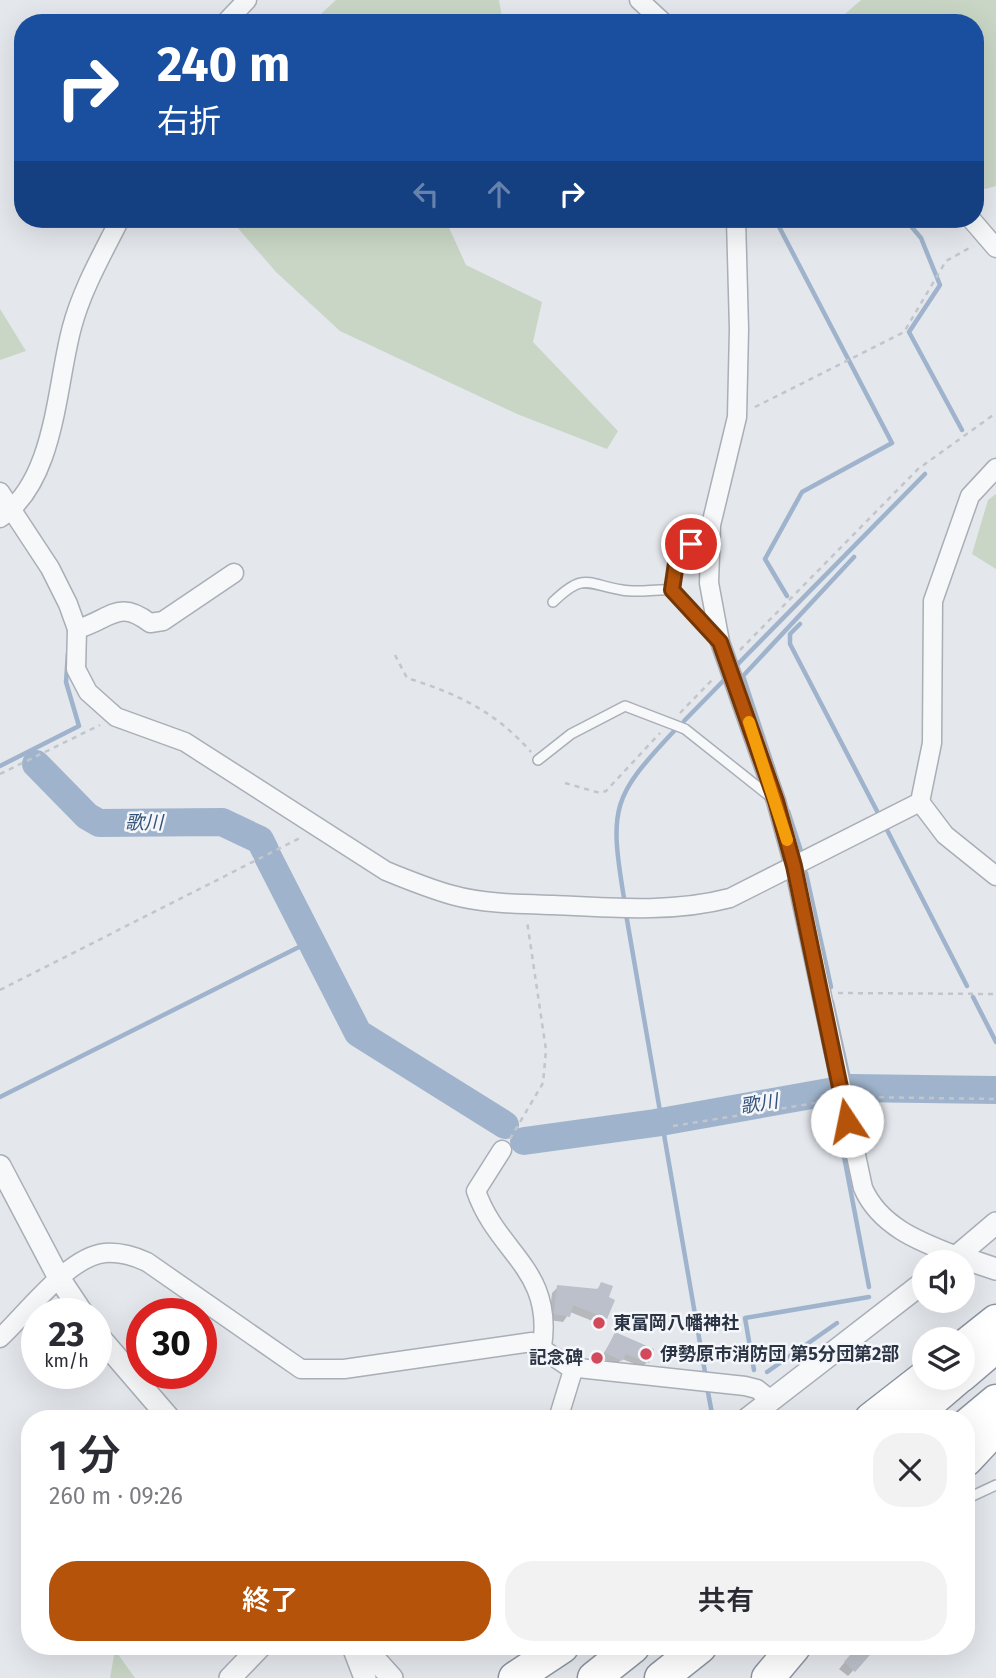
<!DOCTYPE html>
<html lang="ja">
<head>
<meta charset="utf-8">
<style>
  body { margin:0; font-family:"Fira Sans","Noto Sans JP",sans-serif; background:#f2f2f3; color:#2b2b33; height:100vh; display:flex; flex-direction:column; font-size:26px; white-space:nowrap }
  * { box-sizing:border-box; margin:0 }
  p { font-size:23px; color:#7c7c81 }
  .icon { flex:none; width:38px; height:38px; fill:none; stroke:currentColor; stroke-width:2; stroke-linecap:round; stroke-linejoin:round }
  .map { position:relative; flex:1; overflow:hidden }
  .details { position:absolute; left:21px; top:1410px; width:954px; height:245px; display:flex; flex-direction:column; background:#fff; border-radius:28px; box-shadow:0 7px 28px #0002 }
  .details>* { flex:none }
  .top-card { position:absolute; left:14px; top:14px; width:970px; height:214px; border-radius:28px; box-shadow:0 7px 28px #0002; background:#1a4fa0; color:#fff; overflow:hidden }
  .fabs { position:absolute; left:912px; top:1250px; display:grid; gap:14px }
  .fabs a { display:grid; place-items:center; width:63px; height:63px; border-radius:50%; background:#fff; box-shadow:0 7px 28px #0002; font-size:35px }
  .speed { position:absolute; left:21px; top:1298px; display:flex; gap:14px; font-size:35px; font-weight:700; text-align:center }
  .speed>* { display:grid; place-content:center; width:91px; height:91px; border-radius:50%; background:#fff; box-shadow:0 7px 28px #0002; line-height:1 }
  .speed small { font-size:18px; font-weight:400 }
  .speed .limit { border:10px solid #d22; background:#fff; color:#111 }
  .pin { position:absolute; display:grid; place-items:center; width:60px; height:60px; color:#fff; margin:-30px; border:4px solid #fff; border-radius:50%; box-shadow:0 2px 7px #0007 }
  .me { position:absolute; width:77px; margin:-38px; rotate:349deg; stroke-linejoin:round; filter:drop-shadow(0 0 5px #0008) }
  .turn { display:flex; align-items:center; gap:24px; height:147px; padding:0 28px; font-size:32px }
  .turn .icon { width:91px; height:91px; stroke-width:2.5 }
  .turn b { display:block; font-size:49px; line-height:60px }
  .lanes { display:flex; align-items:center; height:66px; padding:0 28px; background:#0003; justify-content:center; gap:35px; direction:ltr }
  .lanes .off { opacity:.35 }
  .round { display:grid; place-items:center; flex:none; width:74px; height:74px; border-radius:28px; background:#f2f2f3 }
  .overview { display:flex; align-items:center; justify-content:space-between; height:119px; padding:0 28px }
  h1 { font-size:42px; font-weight:600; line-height:52px }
  .button { display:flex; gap:14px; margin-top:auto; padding:14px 28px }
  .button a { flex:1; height:80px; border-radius:28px; background:#b45309; color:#fff; font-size:28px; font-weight:600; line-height:80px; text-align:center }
  .button a+a { background:#f2f2f3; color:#2b2b33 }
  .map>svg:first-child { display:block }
  .green { fill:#c9d6c5 }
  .shadow { fill:#0003 }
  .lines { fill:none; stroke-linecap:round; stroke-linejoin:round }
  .stream { stroke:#9fb4cc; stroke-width:4.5 }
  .river { stroke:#9fb4cc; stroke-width:28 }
  .building { fill:#bbc0ca }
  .service-casing { stroke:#a9aeb7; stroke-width:12 }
  .minor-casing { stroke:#a9aeb7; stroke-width:21 }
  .tertiary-casing { stroke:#a9aeb7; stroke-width:24 }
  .motorway-casing { stroke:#8b94a3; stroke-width:35 }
  .path { stroke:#c2c5cb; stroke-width:2.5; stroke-dasharray:5 5; stroke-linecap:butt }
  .service { stroke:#f7f8fa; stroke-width:9 }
  .minor { stroke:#f7f8fa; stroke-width:18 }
  .tertiary { stroke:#f7f8fa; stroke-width:21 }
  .motorway { stroke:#fff; stroke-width:32 }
  .route-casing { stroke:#753606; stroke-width:18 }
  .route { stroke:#b45309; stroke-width:12 }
  .slow { stroke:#f59e0b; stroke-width:12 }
  .poi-dot { fill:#d1495b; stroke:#f4f6f9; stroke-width:2.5 }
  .labels { text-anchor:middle; stroke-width:5; stroke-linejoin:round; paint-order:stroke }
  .poi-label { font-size:18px; font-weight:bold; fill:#2b3445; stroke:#f4f6f9; text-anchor:start }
  .water-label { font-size:19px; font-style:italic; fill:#34527a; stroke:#f4f6f9 }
</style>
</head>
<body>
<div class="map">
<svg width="996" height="1678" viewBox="0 0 996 1678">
  <rect width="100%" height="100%" fill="#e4e7ec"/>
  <g class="green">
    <path d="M336,0H499L503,23H311Z"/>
    <path d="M861,0H996V186L985,189L975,181V23H835Z"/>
    <path d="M230,219H445L466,265L542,302L533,342L618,431L607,449L517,414L340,331L276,272Z"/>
    <path d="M0,309L26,351L0,360Z"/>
    <path d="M996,494V569L972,554L988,500Z"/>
    <path d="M115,1650L135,1678H110Z"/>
  </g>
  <g class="shadow">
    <path d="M602,1284L607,1298L606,1318L600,1324L570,1312L563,1322L549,1320L552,1293L558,1287L596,1290Z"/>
    <path d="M615,1334L647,1362L642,1367L622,1359L616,1365L601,1358Z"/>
    <path d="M858,1647H875L848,1676L839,1669Z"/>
  </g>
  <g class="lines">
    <g class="stream">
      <path d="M775,219L892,443L802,492L765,559L787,596"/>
      <path d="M905,219L921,238L940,285L909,332L962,430"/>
      <path d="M800,624L790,634V644L877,811"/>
      <path d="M735,667L925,474"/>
      <path d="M684,721L727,677"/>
      <path d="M0,766L79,726L66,682L68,653"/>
      <path d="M774,770L743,676L854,557"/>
      <path d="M788,811L801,851"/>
      <path d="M885,826L967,986"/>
      <path d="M806,873L831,987"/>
      <path d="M624,898C609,807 612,797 675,730"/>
      <path d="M626,914L706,1378"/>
      <path d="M973,997L996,1042"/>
      <path d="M832,1002L851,1088"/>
      <path d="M0,1097L311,941"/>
      <path d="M834,1104L869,1287"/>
      <path d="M754,1370L745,1318L869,1297"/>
      <path d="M767,1372L837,1323"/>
      <path d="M707,1387L713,1419"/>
    </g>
    <g class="river">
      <path d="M36,764L87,816L99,823L222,822L260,840L265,850"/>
      <path d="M268,857L358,1033L505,1125"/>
      <path d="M524,1141L655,1123L851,1088L996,1090"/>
    </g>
  </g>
  <g class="building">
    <path d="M601,1282L613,1286L609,1297L615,1300L607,1319L573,1305L570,1317L554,1314L557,1285L598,1289Z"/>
    <path d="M615,1332L654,1349L649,1363L626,1354L622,1361L605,1353Z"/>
    <path d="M857,1647H877L855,1672L844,1662Z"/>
  </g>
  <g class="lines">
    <defs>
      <g id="service">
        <path d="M672,590L676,563L709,527"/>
        <path d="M553,602C584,572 586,584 622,590C638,593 655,589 672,590L716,638"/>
        <path d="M538,760L571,734L625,706L685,729L772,798"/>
        <path d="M966,1499L996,1485"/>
      </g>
      <g id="minor">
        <path d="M639,0L664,23"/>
        <path d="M225,23L247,0"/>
        <path d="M736,219L739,329L737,417L711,525L709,583L720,642L776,801L794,866L863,1188C880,1227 921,1242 957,1256"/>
        <path d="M971,219L996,248"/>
        <path d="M0,492L50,568L68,604L77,629L76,669L88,692L116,717L185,742L386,871C408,880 430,889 452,895C484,904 521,904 554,905C613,908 673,913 730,898L920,802L932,743L933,601L970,496L996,468"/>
        <path d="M0,518C56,481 56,385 72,327C82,289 103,253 120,219"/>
        <path d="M77,629C110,620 118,598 150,623L163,621L234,573"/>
        <path d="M920,802L945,835L996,876"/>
        <path d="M502,1150L476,1191C498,1254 554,1269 542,1347"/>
        <path d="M0,1338C26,1314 69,1256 105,1253C119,1252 134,1256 147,1262L301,1369H344L532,1342L569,1367L745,1386L757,1389L771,1400"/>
        <path d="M558,1419L574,1367"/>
      </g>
      <g id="tertiary">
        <path d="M0,1166L59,1278L83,1314"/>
        <path d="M957,1256L996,1269"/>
        <path d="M950,1262L996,1223"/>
        <path d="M96,1333L170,1419"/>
        <path d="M747,1419L924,1282"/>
        <path d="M353,1647L365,1678"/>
        <path d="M364,1647L392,1678"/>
        <path d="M230,1678L260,1647"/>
      </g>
      <g id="motorway">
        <path d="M962,1348L996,1321"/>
        <path d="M962,1375L996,1346"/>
        <path d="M871,1419L925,1377"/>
        <path d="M910,1419L959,1377"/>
        <path d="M966,1426L996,1401"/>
        <path d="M966,1460L996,1428"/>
        <path d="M515,1678L562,1647"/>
        <path d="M594,1678L633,1647"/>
        <path d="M661,1678L700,1647"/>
        <path d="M768,1678L794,1647"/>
      </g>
    </defs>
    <use href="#service" class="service-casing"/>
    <use href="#minor" class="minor-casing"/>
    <use href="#tertiary" class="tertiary-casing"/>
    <use href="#motorway" class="motorway-casing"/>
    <g class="path">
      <path d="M755,407L904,332L946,261L973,246"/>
      <path d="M740,650L918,469L996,413"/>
      <path d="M395,655L407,678C458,694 496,712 531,752"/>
      <path d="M680,713L714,678"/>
      <path d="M0,774L100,725"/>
      <path d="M565,783L600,793L606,791L660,733"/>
      <path d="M0,990L302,837"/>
      <path d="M838,993L996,994"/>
      <path d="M859,1097L996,1099"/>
      <path d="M673,1126L828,1101"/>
      <path d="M510,1139L543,1083L546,1050L527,921"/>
    </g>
    <use href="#service" class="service"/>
    <use href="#minor" class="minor"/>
    <use href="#tertiary" class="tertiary"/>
    <use href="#motorway" class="motorway"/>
  </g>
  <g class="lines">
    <defs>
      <path id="route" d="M691,544L676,563L672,590L720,642L776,801L794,866L847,1121"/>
    </defs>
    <use href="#route" class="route-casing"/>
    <use href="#route" class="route"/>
    <path class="slow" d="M749,722L787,840"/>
  </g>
  <g class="poi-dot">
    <circle cx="599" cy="1323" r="7"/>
    <circle cx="646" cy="1354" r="7"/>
    <circle cx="597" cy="1358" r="7"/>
  </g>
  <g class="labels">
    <g class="poi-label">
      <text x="613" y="1329">東富岡八幡神社</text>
      <text x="660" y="1360">伊勢原市消防団 第5分団第2部</text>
      <text x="583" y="1364" text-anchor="end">記念碑</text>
    </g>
    <g class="water-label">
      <text x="144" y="829">歌川</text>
      <text transform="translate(759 1103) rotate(-9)" y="7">歌川</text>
    </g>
  </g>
</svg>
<div class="fabs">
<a><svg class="icon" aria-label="sound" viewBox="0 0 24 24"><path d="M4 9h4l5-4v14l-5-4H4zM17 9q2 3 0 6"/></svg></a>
<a><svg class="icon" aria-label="layers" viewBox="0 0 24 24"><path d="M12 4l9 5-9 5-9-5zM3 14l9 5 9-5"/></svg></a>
</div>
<div class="speed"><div>23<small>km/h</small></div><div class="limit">30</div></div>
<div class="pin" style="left:691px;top:544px;background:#d93025"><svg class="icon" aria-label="arrive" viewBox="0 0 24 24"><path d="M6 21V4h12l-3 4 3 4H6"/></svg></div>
<svg class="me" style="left:847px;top:1121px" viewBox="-20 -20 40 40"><circle r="19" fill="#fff"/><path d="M0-13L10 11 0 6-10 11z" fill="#b45309"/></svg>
<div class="top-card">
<div class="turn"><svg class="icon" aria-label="right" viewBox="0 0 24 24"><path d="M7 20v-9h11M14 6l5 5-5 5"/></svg><div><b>240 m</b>右折</div></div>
<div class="lanes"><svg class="icon off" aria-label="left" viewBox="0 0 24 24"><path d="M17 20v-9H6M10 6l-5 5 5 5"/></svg><svg class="icon off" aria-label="ahead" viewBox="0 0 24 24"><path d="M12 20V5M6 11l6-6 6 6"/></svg><svg class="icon" aria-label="right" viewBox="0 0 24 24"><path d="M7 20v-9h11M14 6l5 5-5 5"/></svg></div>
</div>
<section class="details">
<div class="overview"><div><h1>1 分</h1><p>260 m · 09:26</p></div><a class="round"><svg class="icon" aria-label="close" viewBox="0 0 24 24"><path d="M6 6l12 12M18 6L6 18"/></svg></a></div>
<div class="button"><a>終了</a><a>共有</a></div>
</section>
</div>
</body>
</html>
